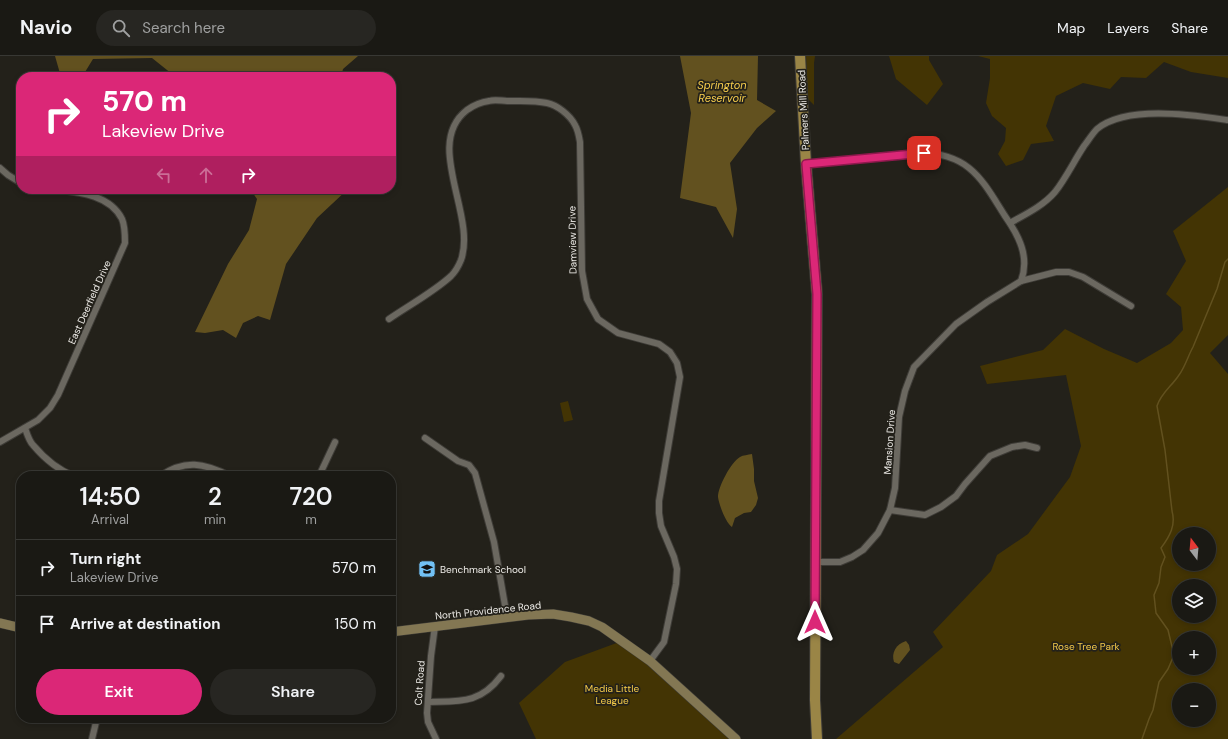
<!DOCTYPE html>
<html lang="en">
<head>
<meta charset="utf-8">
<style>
  body { margin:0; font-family:"DM Sans",sans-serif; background:#272622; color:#f1f3f6; height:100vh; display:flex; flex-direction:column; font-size:15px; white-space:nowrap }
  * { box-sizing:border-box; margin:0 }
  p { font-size:13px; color:#9fa0a0 }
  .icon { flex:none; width:22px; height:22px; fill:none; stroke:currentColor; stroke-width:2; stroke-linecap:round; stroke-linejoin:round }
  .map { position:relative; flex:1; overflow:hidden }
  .sheet { position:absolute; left:16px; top:415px; width:380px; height:252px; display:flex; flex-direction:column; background:#1a1914; border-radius:16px; box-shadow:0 2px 6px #0003,0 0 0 1px #383834 }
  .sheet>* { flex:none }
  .banner { position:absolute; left:16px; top:16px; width:380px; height:122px; border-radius:16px; box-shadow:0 2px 6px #0003,0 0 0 1px #383834; background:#db2777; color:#fff; overflow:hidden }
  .needle { width:26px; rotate:344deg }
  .tools { position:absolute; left:1172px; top:471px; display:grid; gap:8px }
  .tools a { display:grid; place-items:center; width:44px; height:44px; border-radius:50%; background:#1a1914; box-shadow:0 2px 6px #0003,0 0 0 1px #383834; font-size:20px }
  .pin { position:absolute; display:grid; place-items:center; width:34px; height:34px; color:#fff; margin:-17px; border-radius:8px; box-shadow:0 2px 6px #0006 }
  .me { position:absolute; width:44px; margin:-22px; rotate:0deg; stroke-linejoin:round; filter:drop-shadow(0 0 3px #0008) }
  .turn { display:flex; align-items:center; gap:14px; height:84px; padding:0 20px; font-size:18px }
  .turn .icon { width:52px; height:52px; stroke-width:2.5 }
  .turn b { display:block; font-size:28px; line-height:34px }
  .lanes { display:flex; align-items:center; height:38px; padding:0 20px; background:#0003; justify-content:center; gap:20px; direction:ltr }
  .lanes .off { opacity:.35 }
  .eta { display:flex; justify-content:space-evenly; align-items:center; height:68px; text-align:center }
  .eta b { font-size:24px; font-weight:600; line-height:28px }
  .action { display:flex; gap:8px; margin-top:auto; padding:8px 20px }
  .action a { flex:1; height:46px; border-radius:24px; background:#db2777; color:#fff; font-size:16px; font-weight:600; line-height:46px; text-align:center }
  .action a+a { background:#272622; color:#f1f3f6 }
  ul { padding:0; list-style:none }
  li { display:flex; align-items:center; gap:12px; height:56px; padding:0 20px; border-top:1px solid #383834 }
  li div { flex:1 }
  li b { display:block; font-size:15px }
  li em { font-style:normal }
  header { display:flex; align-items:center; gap:24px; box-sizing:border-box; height:56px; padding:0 20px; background:#1a1914; border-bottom:1px solid #383834 }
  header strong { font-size:19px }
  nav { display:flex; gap:22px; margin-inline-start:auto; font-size:14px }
  .search { width:280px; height:36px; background:#272622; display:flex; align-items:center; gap:10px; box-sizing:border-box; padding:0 14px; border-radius:22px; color:#9fa0a0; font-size:15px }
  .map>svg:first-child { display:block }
  .green { fill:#433404; fill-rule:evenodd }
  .water { fill:#62511f }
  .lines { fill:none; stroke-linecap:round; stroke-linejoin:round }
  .stream { stroke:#62511f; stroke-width:1.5 }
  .minor-casing { stroke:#3e3c37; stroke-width:8 }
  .secondary-casing { stroke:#3e3c37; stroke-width:10 }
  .primary-casing { stroke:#3e3c37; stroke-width:12 }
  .minor { stroke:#6b6860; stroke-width:6 }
  .secondary { stroke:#837753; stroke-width:9 }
  .primary { stroke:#9a8546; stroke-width:10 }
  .route-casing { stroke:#8e194d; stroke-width:10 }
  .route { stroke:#db2777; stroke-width:7 }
  .labels { text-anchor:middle; stroke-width:3.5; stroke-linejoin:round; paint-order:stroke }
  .street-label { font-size:10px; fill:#edebe7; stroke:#23211a }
  .poi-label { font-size:10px; fill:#edebe7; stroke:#23211a; text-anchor:start }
  .park-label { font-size:10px; fill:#f4ca49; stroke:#23211a }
  .water-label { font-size:11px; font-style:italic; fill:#f6cd4c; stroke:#23211a }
</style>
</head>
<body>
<header>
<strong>Navio</strong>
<div class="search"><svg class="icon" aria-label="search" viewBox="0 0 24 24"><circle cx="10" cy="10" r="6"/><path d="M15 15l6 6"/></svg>Search here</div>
<nav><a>Map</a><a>Layers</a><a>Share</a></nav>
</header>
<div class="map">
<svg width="1228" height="683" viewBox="0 0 1228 683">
  <rect width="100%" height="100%" fill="#23211a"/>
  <g class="green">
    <path d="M806,0H815L814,7V49L808,43Z"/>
    <path d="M889,0H929V4L943,28L927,49L896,23Z"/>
    <path d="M978,0H1228V22L1191,16L1164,6L1146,22L1121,21L1110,33L1083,27L1056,40L1046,70L1054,85L1031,88L1023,104L1006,110L998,98L1005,85L1006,72L992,60L986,47L990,22V3Z"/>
    <path d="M1228,131V279L1210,297L1228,318V683H836L943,591L933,576L991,515L997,499L1028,478L1070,421L1081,390L1066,319L987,328L980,310L1043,294L1065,273L1104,293L1137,307L1171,287L1183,274L1181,251L1166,238L1186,205L1173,175ZM1179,478H1209V508H1179ZM1179,530H1209V560H1179ZM1179,582H1209V612H1179ZM1179,634H1209V664H1179Z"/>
    <path d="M568,345L573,364L564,366L560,347Z"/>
    <path d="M622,585L730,683H536L519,647L565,606Z"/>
  </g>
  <g class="water">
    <path d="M55,0H358L343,13L341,21H173L172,18L152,2L93,3L82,21H61Z"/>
    <path d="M680,0H758L757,44L776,55L757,72L730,107L737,153L733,182L716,151L680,142L691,57Z"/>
    <path d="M250,133H348L317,162L286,208L270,264L258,260L243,267L236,282L223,274L205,277L195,276L228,208L249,174L257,143Z"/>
    <path d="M752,398L754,413V425L758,442L756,449L751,456L744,457L735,462L732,471C726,467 719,449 718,441C718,431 731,406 740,401C743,399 748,399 752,398Z"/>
    <path d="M906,585L909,589L910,594L899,608L894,606C891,597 896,588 906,585Z"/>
  </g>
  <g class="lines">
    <path class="stream" d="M1142,683L1149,663L1153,654L1159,626L1168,613L1174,599L1168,574L1156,557L1154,539L1159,527L1161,511L1165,501L1161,492C1170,480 1176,469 1172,455L1165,394L1157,350C1161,337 1172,330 1179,319C1185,311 1188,300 1193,291L1217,233L1225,206L1228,203"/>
    <defs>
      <g id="minor">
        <path d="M806,108C832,105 858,103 884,101C897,99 911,97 923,97C939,97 957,102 969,112C984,124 994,143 1005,160C1019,180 1030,201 1021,225L1056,216H1069L1083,221L1131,250"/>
        <path d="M0,112L8,119L21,127"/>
        <path d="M1010,167C1026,158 1043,150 1055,136C1066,122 1074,105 1084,90C1088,85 1092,78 1097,73C1127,49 1192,59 1227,64"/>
        <path d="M389,263C408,250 435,235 451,220C455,216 459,209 461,204C477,159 423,88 467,54C474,49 481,46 489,45C495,43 502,45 507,45C520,45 534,44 547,47C557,49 570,59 575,69C578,74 579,80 580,86L582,215L587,243L598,263L618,277L659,288L670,296L677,307L680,321L659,445V457L661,470L674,501L677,513L676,528L664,586L650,605"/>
        <path d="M25,372C27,378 29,385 33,389C44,402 58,414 74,420"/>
        <path d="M425,382L458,405L469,409L475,417L494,486L507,561"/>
        <path d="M0,386L38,364L50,352L58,339L125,187C125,180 125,170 122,163C109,137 75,136 50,133"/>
        <path d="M160,420C185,403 204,407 230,420"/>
        <path d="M319,420L335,386"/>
        <path d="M890,454L925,459L941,451L956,440L965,428L990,400L1012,391L1025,389L1037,392"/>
        <path d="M816,506H840L852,501L863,494L878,477L890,454L895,432L899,361L905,335L914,311L956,268L987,246L1021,225"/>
        <path d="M435,570L431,600L427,657L428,666L436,683"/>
        <path d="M428,646C460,645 480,648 501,620"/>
        <path d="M92,683L97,662"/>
      </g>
      <g id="secondary">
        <path d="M0,567L21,572"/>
        <path d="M391,576L528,559L553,558L571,561L589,565L602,571L650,605L736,683"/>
      </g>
      <path id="primary" d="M800,0L806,108L817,238L815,644L817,683"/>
    </defs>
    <use href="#minor" class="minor-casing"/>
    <use href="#secondary" class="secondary-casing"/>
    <use href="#primary" class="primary-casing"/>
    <use href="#minor" class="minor"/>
    <use href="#secondary" class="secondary"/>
    <use href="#primary" class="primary"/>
  </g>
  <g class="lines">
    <defs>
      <path id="route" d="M815,566L817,238L806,108L924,97"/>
    </defs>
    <use href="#route" class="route-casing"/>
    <use href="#route" class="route"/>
  </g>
  <defs>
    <symbol id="school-square" viewBox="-11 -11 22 22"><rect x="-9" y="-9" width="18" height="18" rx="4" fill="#72c1f5" stroke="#23211a"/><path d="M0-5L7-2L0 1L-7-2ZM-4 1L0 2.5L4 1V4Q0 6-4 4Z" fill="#111"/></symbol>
  </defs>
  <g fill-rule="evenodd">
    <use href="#school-square" x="417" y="503" width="20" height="20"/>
  </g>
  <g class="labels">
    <g class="street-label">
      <text transform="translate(803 54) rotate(-93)" y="4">Palmers Mill Road</text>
      <text transform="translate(572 184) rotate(-91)" y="4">Damview Drive</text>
      <text transform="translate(89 246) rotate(-66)" y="4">East Deerfield Drive</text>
      <text transform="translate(889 386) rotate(-86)" y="4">Mansion Drive</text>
      <text transform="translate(488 554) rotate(-6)" y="4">North Providence Road</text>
      <text transform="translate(419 627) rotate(-86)" y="4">Colt Road</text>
    </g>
    <g class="poi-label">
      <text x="440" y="517">Benchmark School</text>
    </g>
    <g class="park-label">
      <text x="1086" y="594">Rose Tree Park</text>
      <text x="612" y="636">Media Little<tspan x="612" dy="12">League</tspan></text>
    </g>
    <g class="water-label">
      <text x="722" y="33">Springton<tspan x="722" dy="13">Reservoir</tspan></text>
    </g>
  </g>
</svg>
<div class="tools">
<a><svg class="needle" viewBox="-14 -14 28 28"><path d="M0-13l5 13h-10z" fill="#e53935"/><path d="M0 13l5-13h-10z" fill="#9fa0a0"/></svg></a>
<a><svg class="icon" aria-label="layers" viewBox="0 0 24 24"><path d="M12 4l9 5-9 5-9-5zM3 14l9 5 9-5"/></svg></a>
<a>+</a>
<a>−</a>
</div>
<div class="pin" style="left:924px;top:97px;background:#d93025"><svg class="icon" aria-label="arrive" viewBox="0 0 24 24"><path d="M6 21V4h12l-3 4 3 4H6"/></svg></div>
<svg class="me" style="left:815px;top:566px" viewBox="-20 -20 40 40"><path d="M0-17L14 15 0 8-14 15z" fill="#db2777" stroke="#fff" stroke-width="4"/></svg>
<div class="banner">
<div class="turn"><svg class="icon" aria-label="right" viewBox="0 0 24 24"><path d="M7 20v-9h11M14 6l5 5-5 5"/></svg><div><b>570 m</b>Lakeview Drive</div></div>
<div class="lanes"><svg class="icon off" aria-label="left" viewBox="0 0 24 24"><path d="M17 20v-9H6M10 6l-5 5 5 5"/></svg><svg class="icon off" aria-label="ahead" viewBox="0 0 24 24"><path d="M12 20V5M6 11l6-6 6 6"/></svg><svg class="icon" aria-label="right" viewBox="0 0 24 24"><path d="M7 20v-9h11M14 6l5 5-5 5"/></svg></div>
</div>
<section class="sheet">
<div class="eta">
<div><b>14:50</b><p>Arrival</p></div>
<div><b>2</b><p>min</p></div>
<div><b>720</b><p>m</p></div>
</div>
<ul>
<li><svg class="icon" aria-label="right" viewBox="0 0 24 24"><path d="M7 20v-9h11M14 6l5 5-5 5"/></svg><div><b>Turn right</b><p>Lakeview Drive</p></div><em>570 m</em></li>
<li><svg class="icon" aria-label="arrive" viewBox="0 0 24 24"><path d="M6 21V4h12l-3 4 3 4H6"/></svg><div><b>Arrive at destination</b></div><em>150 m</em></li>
</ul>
<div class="action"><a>Exit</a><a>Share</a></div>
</section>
</div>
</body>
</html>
